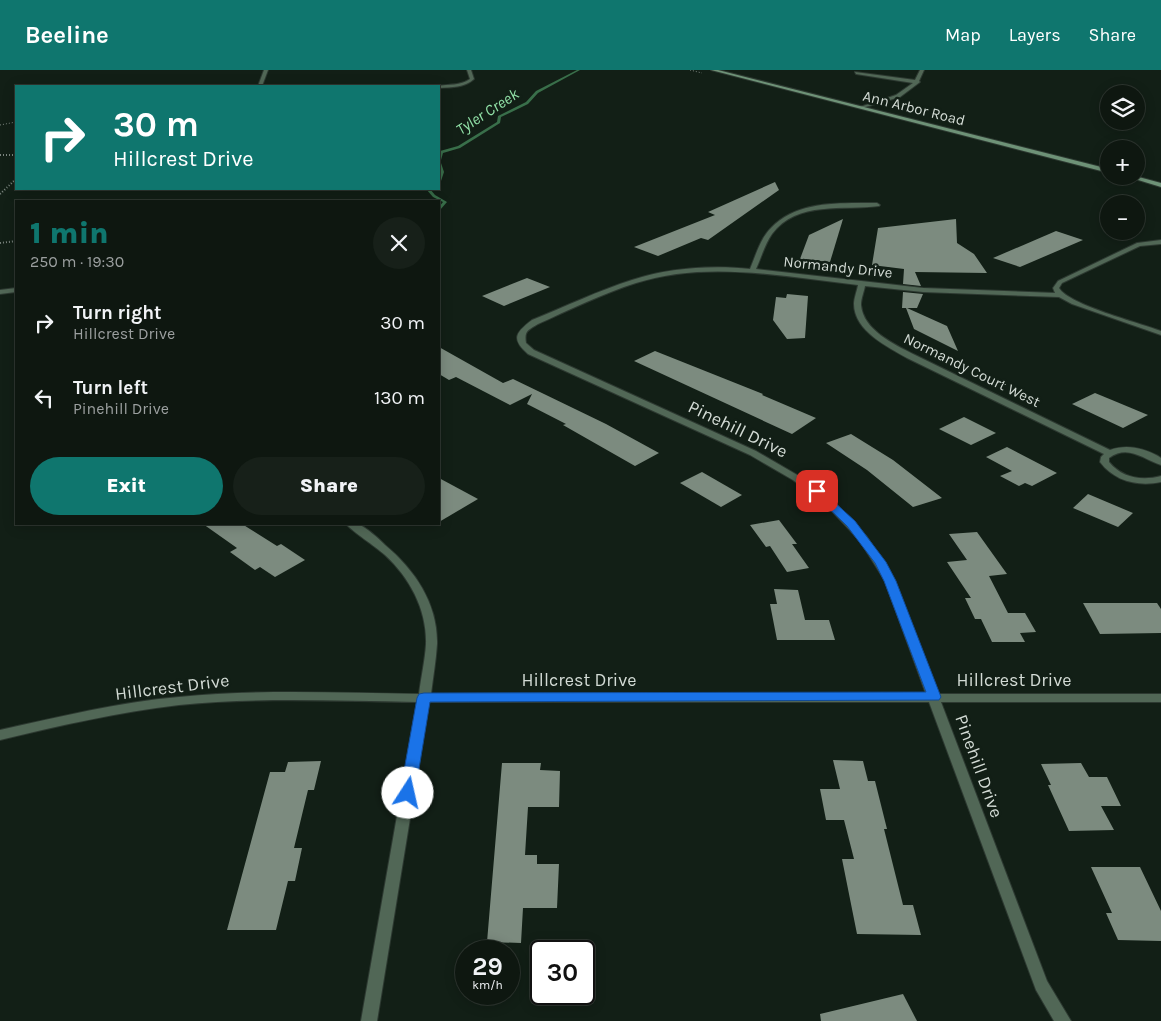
<!DOCTYPE html>
<html lang="en">
<head>
<meta charset="utf-8">
<style>
  body { margin:0; font-family:Karla,sans-serif; background:#172019; color:#f1f3f6; height:100vh; display:flex; flex-direction:column; font-size:19px; white-space:nowrap }
  * { box-sizing:border-box; margin:0 }
  p { font-size:16px; color:#9b9f9f }
  .icon { flex:none; width:28px; height:28px; fill:none; stroke:currentColor; stroke-width:2; stroke-linecap:round; stroke-linejoin:round }
  .map { position:relative; flex:1; overflow:hidden }
  .side { position:absolute; left:15px; top:130px; width:425px; height:325px; display:flex; flex-direction:column; background:#0e1710; border-radius:0px; box-shadow:0 2px 12px #0003,0 0 0 1px #2e3630 }
  .side>* { flex:none }
  .guide { position:absolute; left:15px; top:15px; width:425px; height:105px; border-radius:0px; box-shadow:0 2px 12px #0003,0 0 0 1px #2e3630; background:#0f766e; color:#fff; overflow:hidden }
  .tools { position:absolute; left:1100px; top:15px; display:grid; gap:10px }
  .tools a { display:grid; place-items:center; width:45px; height:45px; border-radius:50%; background:#0e1710; box-shadow:0 2px 12px #0003,0 0 0 1px #2e3630; font-size:25px }
  .speed { position:absolute; left:455px; top:870px; display:flex; gap:10px; font-size:25px; font-weight:700; text-align:center }
  .speed>* { display:grid; place-content:center; width:65px; height:65px; border-radius:50%; background:#0e1710; box-shadow:0 2px 12px #0003,0 0 0 1px #2e3630; line-height:1 }
  .speed small { font-size:12px; font-weight:400 }
  .speed .limit { border:2px solid #111; border-radius:8px; background:#fff; color:#111 }
  .pin { position:absolute; display:grid; place-items:center; width:42px; height:42px; color:#fff; margin:-21px; border-radius:10px; box-shadow:0 2px 8px #0006 }
  .me { position:absolute; width:55px; margin:-28px; rotate:10deg; stroke-linejoin:round; filter:drop-shadow(0 0 4px #0008) }
  .turn { display:flex; align-items:center; gap:18px; height:105px; padding:0 15px; font-size:22px }
  .turn .icon { width:65px; height:65px; stroke-width:2.5 }
  .turn b { display:block; font-size:35px; line-height:42px }
  .round { display:grid; place-items:center; flex:none; width:52px; height:52px; border-radius:26px; background:#172019 }
  .summary { display:flex; align-items:center; justify-content:space-between; height:85px; padding:0 15px }
  h1 { font-size:30px; font-weight:800; line-height:38px; color:#0f766e }
  .button { display:flex; gap:10px; margin-top:auto; padding:10px 15px }
  .button a { flex:1; height:58px; border-radius:30px; background:#0f766e; color:#fff; font-size:20px; font-weight:800; line-height:58px; text-align:center }
  .button a+a { background:#172019; color:#f1f3f6 }
  ul { padding:0; list-style:none }
  li { display:flex; align-items:center; gap:15px; height:75px; padding:0 15px }
  li div { flex:1 }
  li b { display:block; font-size:19px }
  li em { font-style:normal }
  header { display:flex; align-items:center; gap:30px; box-sizing:border-box; height:70px; padding:0 25px; background:#0f766e; color:#fff }
  header strong { font-size:24px }
  nav { display:flex; gap:28px; margin-inline-start:auto; font-size:18px }
  .map>svg:first-child { display:block }
  .lines { fill:none; stroke-linecap:round; stroke-linejoin:round }
  .stream { fill:#396f4a; fill-rule:evenodd }
  .building { fill:#7c8b7f }
  .service-casing { stroke:#2d3931; stroke-width:2 }
  .minor-casing { stroke:#2d3931; stroke-width:2 }
  .secondary-casing { stroke:#2d3931; stroke-width:2 }
  .path-far1 { stroke:#7c867f; stroke-width:1; stroke-dasharray:1 2; stroke-linecap:butt }
  .path { stroke:#7c867f; stroke-width:2; stroke-dasharray:1 2; stroke-linecap:butt }
  .service { fill:#516756; fill-rule:evenodd }
  .minor { fill:#516756; fill-rule:evenodd }
  .secondary { fill:#6e9277; fill-rule:evenodd }
  .route { fill:#1a73e8; stroke:#114b97 }
  .labels { text-anchor:middle; stroke-width:5; stroke-linejoin:round; paint-order:stroke }
  .far-street-label { font-size:15px; fill:#d3dbd5; stroke:#121f16 }
  .far-water-label { font-size:16px; font-style:italic; fill:#92e2a8; stroke:#121f16 }
  .street-label { font-size:18px; fill:#d3dbd5; stroke:#121f16 }
</style>
</head>
<body>
<header>
<strong>Beeline</strong>
<nav><a>Map</a><a>Layers</a><a>Share</a></nav>
</header>
<div class="map">
<svg width="1161" height="951" viewBox="0 0 1161 951">
  <rect width="100%" height="100%" fill="#121f16"/>
  <g class="lines">
    <g class="stream">
      <path d="M577,0H580L538,23L528,34L501,47L500,53L460,78L443,83L441,90L439,91L440,81L458,76L497,52L498,46L526,32L536,21Z"/>
      <path d="M439,92L441,93L444,102L441,111L439,112C439,108 440,104 440,101C439,97 439,95 439,92Z"/>
      <path d="M426,119H430L435,125L447,132L440,140H439V137L443,132L433,127Z"/>
    </g>
  </g>
  <g class="building">
    <path d="M775,112L779,120L708,170L701,168L658,186L634,177L715,145L708,142Z"/>
    <path d="M843,149L830,192L800,189L809,165Z"/>
    <path d="M956,149L957,173L974,184L987,203L915,202L921,216L903,214L904,199L872,195L878,158Z"/>
    <path d="M1056,161L1083,170L1020,197L993,188Z"/>
    <path d="M527,208L550,217L504,236L482,226Z"/>
    <path d="M903,222L923,224L917,238H907L947,256L958,281L914,259L906,238H902Z"/>
    <path d="M787,224L808,226L805,268L787,269L773,250L776,227L786,228Z"/>
    <path d="M439,277L503,313L513,309L606,354L659,383L635,396L563,355L566,354L527,334L532,324L510,335L456,307L449,310L439,304Z"/>
    <path d="M655,281L763,324L762,325L816,348L792,364L634,291Z"/>
    <path d="M1095,323L1112,330L1148,345L1123,358L1072,334Z"/>
    <path d="M964,347L996,363L971,375L939,359Z"/>
    <path d="M851,364L893,390L942,428L913,437L867,400L826,373Z"/>
    <path d="M1007,377L1057,403L1032,416L1025,413L1019,416L1000,406L1012,401L986,387Z"/>
    <path d="M702,402L742,425L721,437L680,413Z"/>
    <path d="M439,408L478,429L439,452Z"/>
    <path d="M1088,424L1133,443L1118,457L1073,438Z"/>
    <path d="M779,450L797,474H792L809,498L787,502L770,476L766,477L750,455Z"/>
    <path d="M203,454H242L277,476L281,474L305,490L275,507L260,497L255,500L230,482L237,478Z"/>
    <path d="M977,462L1007,504L989,506L1008,543H1025L1036,562L1020,563L1025,572H992L981,549H975L965,528H971L947,492L967,490L949,464Z"/>
    <path d="M774,519L798,520L805,550H829L835,570H777L770,534H777Z"/>
    <path d="M1083,533H1157L1161,539V563L1100,564Z"/>
    <path d="M833,690L863,691L868,711H875L887,759H884L903,835H913L921,865L857,864L842,789H854L844,750H826L820,719H840Z"/>
    <path d="M321,691L314,720H308L294,778H302L295,811H288L276,860H227L270,702H285L288,692Z"/>
    <path d="M502,693H541L540,700L560,701L559,737H528L525,785H537V794H559L557,838H523L521,873L487,872Z"/>
    <path d="M1081,693L1089,707H1107L1121,736H1101L1114,760L1069,761L1048,715H1051L1041,694Z"/>
    <path d="M1091,797H1140L1161,841V871L1118,870L1106,843H1112Z"/>
    <path d="M903,924L917,951H821L820,944Z"/>
  </g>
  <g class="lines">
    <defs>
      <g id="service">
        <path d="M264,0H268L262,16H258Z"/>
        <path d="M467,0H471L474,9C464,18 452,17 439,18L437,16C449,14 460,16 470,9Z"/>
      </g>
      <g id="minor">
        <path d="M920,0H924L919,11L920,12L900,27L862,38L860,37L896,25L913,13L856,4L855,2L915,10Z"/>
        <path d="M877,133L880,135L879,136C844,141 797,130 772,164C765,174 761,188 756,199L923,218L1055,223L1053,218L1058,211L1137,173L1161,170V174L1140,176L1062,213L1059,218C1069,235 1140,253 1161,261V265L1072,234L1059,227L923,222L865,216C864,222 861,228 861,235C863,260 894,274 913,284L1110,380C1127,374 1143,378 1158,386L1161,388V395C1143,389 1128,374 1109,388V392C1122,408 1142,411 1161,406V412C1138,417 1114,411 1100,392L1101,387L1104,384L907,288C888,277 854,261 854,234C854,228 857,221 858,215C786,207 707,190 636,213C604,223 569,240 538,254C528,260 524,261 526,273L534,280L756,381L799,406L836,434L867,467L895,511L938,624H1161V632H941L1047,911L1071,951H1054L1036,920L929,632H429L377,951H361L417,632C338,631 258,627 179,635C118,642 59,656 0,670V660C59,647 119,632 179,627C259,619 339,623 419,624C421,607 425,591 426,574C427,540 410,508 385,485C375,476 353,462 346,454C350,454 355,453 358,454C367,458 378,468 385,475C415,500 438,534 437,574C436,591 433,607 431,624H926L885,511L860,471L829,438L793,410L750,385L528,284C511,269 515,263 532,250C564,237 600,220 632,210C668,198 712,195 750,199C756,185 760,169 771,158C797,130 842,133 877,133Z"/>
        <path d="M16,218V222L0,224V220Z"/>
      </g>
      <g id="secondary">
        <path d="M711,0H718L1109,99V103Z"/>
        <path d="M1125,106H1135L1161,113V117Z"/>
      </g>
    </defs>
    <use href="#service" class="service-casing"/>
    <use href="#minor" class="minor-casing"/>
    <use href="#secondary" class="secondary-casing"/>
    <g class="path-far1">
      <path d="M690,0L702,3"/>
      <path d="M0,55L16,52"/>
    </g>
    <g class="path">
      <path d="M0,85H16"/>
      <path d="M0,124L16,109"/>
      <path d="M0,173L16,171"/>
    </g>
    <use href="#service" class="service"/>
    <use href="#minor" class="minor"/>
    <use href="#secondary" class="secondary"/>
  </g>
  <path class="route" d="M817,418L820,419L855,451L886,492L896,511L941,627L939,630L430,632L415,723L413,727L408,729L403,727L400,723L417,628L419,624L424,623L926,622L884,511L875,493L847,456L813,423L811,421Z"/>
  <g class="labels">
    <g class="far-street-label">
      <text transform="translate(914 38) rotate(14)" y="5">Ann Arbor Road</text>
      <text transform="translate(838 197) rotate(6)" y="5">Normandy Drive</text>
      <text transform="translate(972 300) rotate(26)" y="5">Normandy Court West</text>
    </g>
    <g class="far-water-label">
      <text transform="translate(487 41) rotate(-33)" y="6">Tyler Creek</text>
    </g>
    <g class="street-label">
      <text transform="translate(738 359) rotate(26)" y="6">Pinehill Drive</text>
      <text x="579" y="616">Hillcrest Drive</text>
      <text x="1014" y="616">Hillcrest Drive</text>
      <text transform="translate(172 617) rotate(-7)" y="6">Hillcrest Drive</text>
      <text transform="translate(979 696) rotate(70)" y="6">Pinehill Drive</text>
    </g>
  </g>
</svg>
<div class="tools">
<a><svg class="icon" aria-label="layers" viewBox="0 0 24 24"><path d="M12 4l9 5-9 5-9-5zM3 14l9 5 9-5"/></svg></a>
<a>+</a>
<a>−</a>
</div>
<div class="speed"><div>29<small>km/h</small></div><div class="limit">30</div></div>
<div class="pin" style="left:817px;top:421px;background:#d93025"><svg class="icon" aria-label="arrive" viewBox="0 0 24 24"><path d="M6 21V4h12l-3 4 3 4H6"/></svg></div>
<svg class="me" style="left:408px;top:723px" viewBox="-20 -20 40 40"><circle r="19" fill="#fff"/><path d="M0-13L10 11 0 6-10 11z" fill="#1a73e8"/></svg>
<div class="guide">
<div class="turn"><svg class="icon" aria-label="right" viewBox="0 0 24 24"><path d="M7 20v-9h11M14 6l5 5-5 5"/></svg><div><b>30 m</b>Hillcrest Drive</div></div>
</div>
<section class="side">
<div class="summary"><div><h1>1 min</h1><p>250 m · 19:30</p></div><a class="round"><svg class="icon" aria-label="close" viewBox="0 0 24 24"><path d="M6 6l12 12M18 6L6 18"/></svg></a></div>
<ul>
<li><svg class="icon" aria-label="right" viewBox="0 0 24 24"><path d="M7 20v-9h11M14 6l5 5-5 5"/></svg><div><b>Turn right</b><p>Hillcrest Drive</p></div><em>30 m</em></li>
<li><svg class="icon" aria-label="left" viewBox="0 0 24 24"><path d="M17 20v-9H6M10 6l-5 5 5 5"/></svg><div><b>Turn left</b><p>Pinehill Drive</p></div><em>130 m</em></li>
</ul>
<div class="button"><a>Exit</a><a>Share</a></div>
</section>
</div>
</body>
</html>
